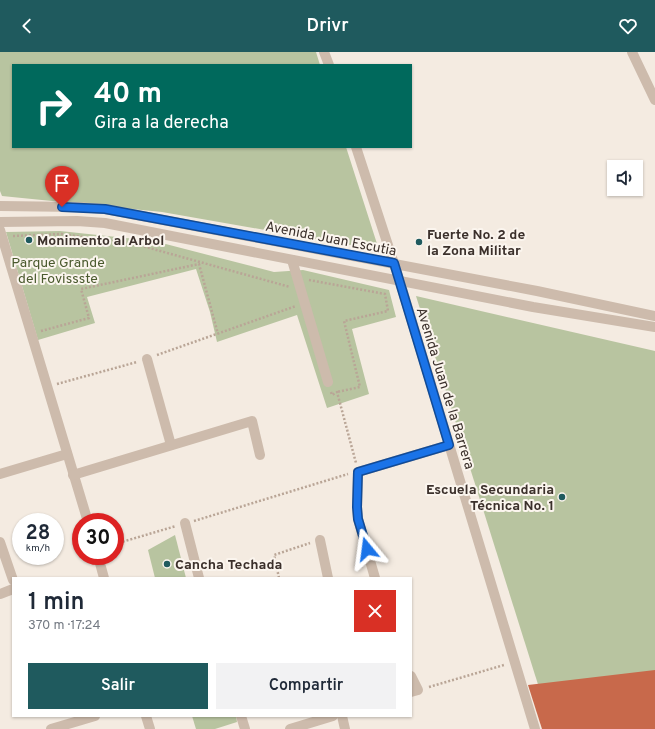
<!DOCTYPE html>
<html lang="es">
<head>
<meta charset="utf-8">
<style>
  body { margin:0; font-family:Overpass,sans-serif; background:#f2f2f3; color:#1f2937; height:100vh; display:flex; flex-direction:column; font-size:15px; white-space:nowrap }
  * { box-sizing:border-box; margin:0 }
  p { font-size:13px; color:#747a83 }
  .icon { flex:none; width:22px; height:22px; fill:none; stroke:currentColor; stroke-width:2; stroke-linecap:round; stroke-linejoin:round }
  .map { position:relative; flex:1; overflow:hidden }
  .panel { position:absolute; left:12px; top:525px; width:400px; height:140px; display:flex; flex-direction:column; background:#fff; border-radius:0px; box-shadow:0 1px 3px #0004 }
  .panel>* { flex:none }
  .hud { position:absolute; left:12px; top:12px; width:400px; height:84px; border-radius:0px; box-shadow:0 1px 3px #0004; background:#00695c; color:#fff; overflow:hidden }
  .fabs { position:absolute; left:607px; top:108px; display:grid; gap:8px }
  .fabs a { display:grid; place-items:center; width:36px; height:36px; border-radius:0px; background:#fff; box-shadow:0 1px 3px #0004; font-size:20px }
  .speed { position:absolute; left:12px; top:461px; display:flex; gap:8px; font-size:20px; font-weight:700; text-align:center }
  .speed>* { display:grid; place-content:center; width:52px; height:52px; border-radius:50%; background:#fff; box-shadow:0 1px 3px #0004; line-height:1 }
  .speed small { font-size:10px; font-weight:400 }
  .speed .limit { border:6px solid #d22; background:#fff; color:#111 }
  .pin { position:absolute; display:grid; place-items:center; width:34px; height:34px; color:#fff; margin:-41px -17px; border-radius:50% 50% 50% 0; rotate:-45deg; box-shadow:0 0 4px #0007 }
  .pin .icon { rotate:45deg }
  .me { position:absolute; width:44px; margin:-22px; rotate:344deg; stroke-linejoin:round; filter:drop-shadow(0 0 3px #0008) }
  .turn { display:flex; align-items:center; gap:14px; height:84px; padding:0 16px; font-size:18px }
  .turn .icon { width:52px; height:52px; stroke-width:2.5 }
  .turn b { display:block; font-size:28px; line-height:34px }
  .round { display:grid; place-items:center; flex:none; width:42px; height:42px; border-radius:0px; background:#f2f2f3 }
  .headline { display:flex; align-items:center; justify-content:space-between; height:68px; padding:0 16px }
  h1 { font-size:24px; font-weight:600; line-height:30px }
  .primary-button { display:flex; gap:8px; margin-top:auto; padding:8px 16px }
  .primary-button a { flex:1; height:46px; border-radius:0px; background:#1f5a5e; color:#fff; font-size:16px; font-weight:600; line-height:46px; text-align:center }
  .primary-button a+a { background:#f2f2f3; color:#1f2937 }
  header { display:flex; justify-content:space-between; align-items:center; height:52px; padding:0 16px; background:#1f5a5e; color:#fff; font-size:18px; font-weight:600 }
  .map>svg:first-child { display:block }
  .green { fill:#b8c4a0 }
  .building { fill:#c8694b }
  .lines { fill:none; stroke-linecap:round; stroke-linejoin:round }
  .path { stroke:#b9a596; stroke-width:2.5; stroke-dasharray:2 2; stroke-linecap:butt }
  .minor { stroke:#cdbbac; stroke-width:10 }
  .route-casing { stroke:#114b97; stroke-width:10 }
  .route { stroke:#1a73e8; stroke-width:7 }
  .poi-dot { fill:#1f5a5e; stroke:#fbf5ee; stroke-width:1.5 }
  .labels { text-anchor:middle; stroke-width:4; stroke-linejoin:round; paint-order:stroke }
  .poi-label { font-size:14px; font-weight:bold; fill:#3b302b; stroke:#fbf5ee; text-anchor:start }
  .street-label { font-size:14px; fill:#3b302b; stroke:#fbf5ee }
  .park-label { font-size:14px; fill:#4a5a2e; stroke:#fbf5ee }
</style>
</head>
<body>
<header><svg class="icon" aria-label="back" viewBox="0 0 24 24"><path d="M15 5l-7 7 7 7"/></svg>Drivr<svg class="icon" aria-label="heart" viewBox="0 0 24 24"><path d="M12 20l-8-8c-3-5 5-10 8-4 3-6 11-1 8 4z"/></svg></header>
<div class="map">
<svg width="655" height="677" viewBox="0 0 655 677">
  <rect width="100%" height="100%" fill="#f4ebe1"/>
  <g class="green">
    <path d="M0,0H316L320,13H13V95H346L379,198L162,160L2,144L0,139Z"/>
    <path d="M60,179L154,189L274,220L303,218L389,238L396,265L352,277L369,342L327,356L297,263L217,290L210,260L196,217L87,245L95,271L38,288L6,180Z"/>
    <path d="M416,244L655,299V677H552Z"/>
    <path d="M175,483L186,526H155L148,498Z"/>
    <path d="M192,664H236L237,670L215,677H196Z"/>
  </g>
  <path class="building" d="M655,618V677H542L528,633Z"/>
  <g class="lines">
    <g class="path">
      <path d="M13,184L61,182L135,192L290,235"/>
      <path d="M309,228L385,242L388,259L344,269L360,335L337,340"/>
      <path d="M41,279L89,266L81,237L199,212L218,282"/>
      <path d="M157,303L296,254"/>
      <path d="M57,332L137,310"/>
      <path d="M331,340L332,343L337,340L356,411"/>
      <path d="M194,469L348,422"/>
      <path d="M115,492L176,474"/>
      <path d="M279,526L274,503L310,491"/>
      <path d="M429,635L504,613"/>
    </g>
    <g class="minor">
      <path d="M324,0L329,13"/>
      <path d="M632,0L655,48"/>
      <path d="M356,95L400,230L535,677"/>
      <path d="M0,154L78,155L105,157L537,239L655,264"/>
      <path d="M0,170L77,169L105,171L533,255L655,275"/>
      <path d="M0,178L88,470"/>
      <path d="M292,208L328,330"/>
      <path d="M147,307L171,393"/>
      <path d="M0,422L67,402"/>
      <path d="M73,423L252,369L260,403"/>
      <path d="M185,471L199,526"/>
      <path d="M320,488L328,526"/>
      <path d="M0,490L13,528"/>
      <path d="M98,504L104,526"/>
      <path d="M375,526L358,467L357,455L358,420L449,393"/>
      <path d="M0,542L13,537"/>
      <path d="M411,624L418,638L411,640"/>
      <path d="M146,664L150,677"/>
      <path d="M241,664L245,677"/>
      <path d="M342,664L345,677"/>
      <path d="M51,677L95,664"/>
      <path d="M290,677L333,664"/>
    </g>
  </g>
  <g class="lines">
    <defs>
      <path id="route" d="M62,155L105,157L394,211L449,393L358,420L357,455L358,467L367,497"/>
    </defs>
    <use href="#route" class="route-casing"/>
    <use href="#route" class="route"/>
  </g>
  <g class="poi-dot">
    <circle cx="29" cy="188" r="4"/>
    <circle cx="419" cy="190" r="4"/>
    <circle cx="562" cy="445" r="4"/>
    <circle cx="167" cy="512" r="4"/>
  </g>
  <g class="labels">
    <g class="poi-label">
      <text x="427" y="187">Fuerte No. 2 de<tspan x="427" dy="16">la Zona Militar</tspan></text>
      <text x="37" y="193">Monimento al Arbol</text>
      <text x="554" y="442" text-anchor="end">Escuela Secundaria<tspan x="554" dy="16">Técnica No. 1</tspan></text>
      <text x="175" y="517">Cancha Techada</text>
    </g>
    <g class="street-label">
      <text transform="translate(331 186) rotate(11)" y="5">Avenida Juan Escutia</text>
      <text transform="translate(446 336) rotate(73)" y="5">Avenida Juan de la Barrera</text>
    </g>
    <g class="park-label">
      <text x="58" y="215">Parque Grande<tspan x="58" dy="16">del Fovissste</tspan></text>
    </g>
  </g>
</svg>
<div class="fabs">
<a><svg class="icon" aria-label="sound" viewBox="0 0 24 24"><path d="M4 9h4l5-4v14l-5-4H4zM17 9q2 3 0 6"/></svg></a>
</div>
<div class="speed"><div>28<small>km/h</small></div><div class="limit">30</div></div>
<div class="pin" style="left:62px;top:155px;background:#d93025"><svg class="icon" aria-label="arrive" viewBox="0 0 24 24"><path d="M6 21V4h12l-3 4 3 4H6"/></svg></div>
<svg class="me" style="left:367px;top:497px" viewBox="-20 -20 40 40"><path d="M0-17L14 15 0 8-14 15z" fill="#1a73e8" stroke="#fff" stroke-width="4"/></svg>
<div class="hud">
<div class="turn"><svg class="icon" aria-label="right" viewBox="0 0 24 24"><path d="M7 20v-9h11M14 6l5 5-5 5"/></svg><div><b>40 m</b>Gira a la derecha</div></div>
</div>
<section class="panel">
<div class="headline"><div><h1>1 min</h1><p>370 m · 17:24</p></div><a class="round" style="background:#d93025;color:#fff"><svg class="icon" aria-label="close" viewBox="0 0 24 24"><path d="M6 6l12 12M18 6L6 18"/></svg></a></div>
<div class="primary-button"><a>Salir</a><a>Compartir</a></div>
</section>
</div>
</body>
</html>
